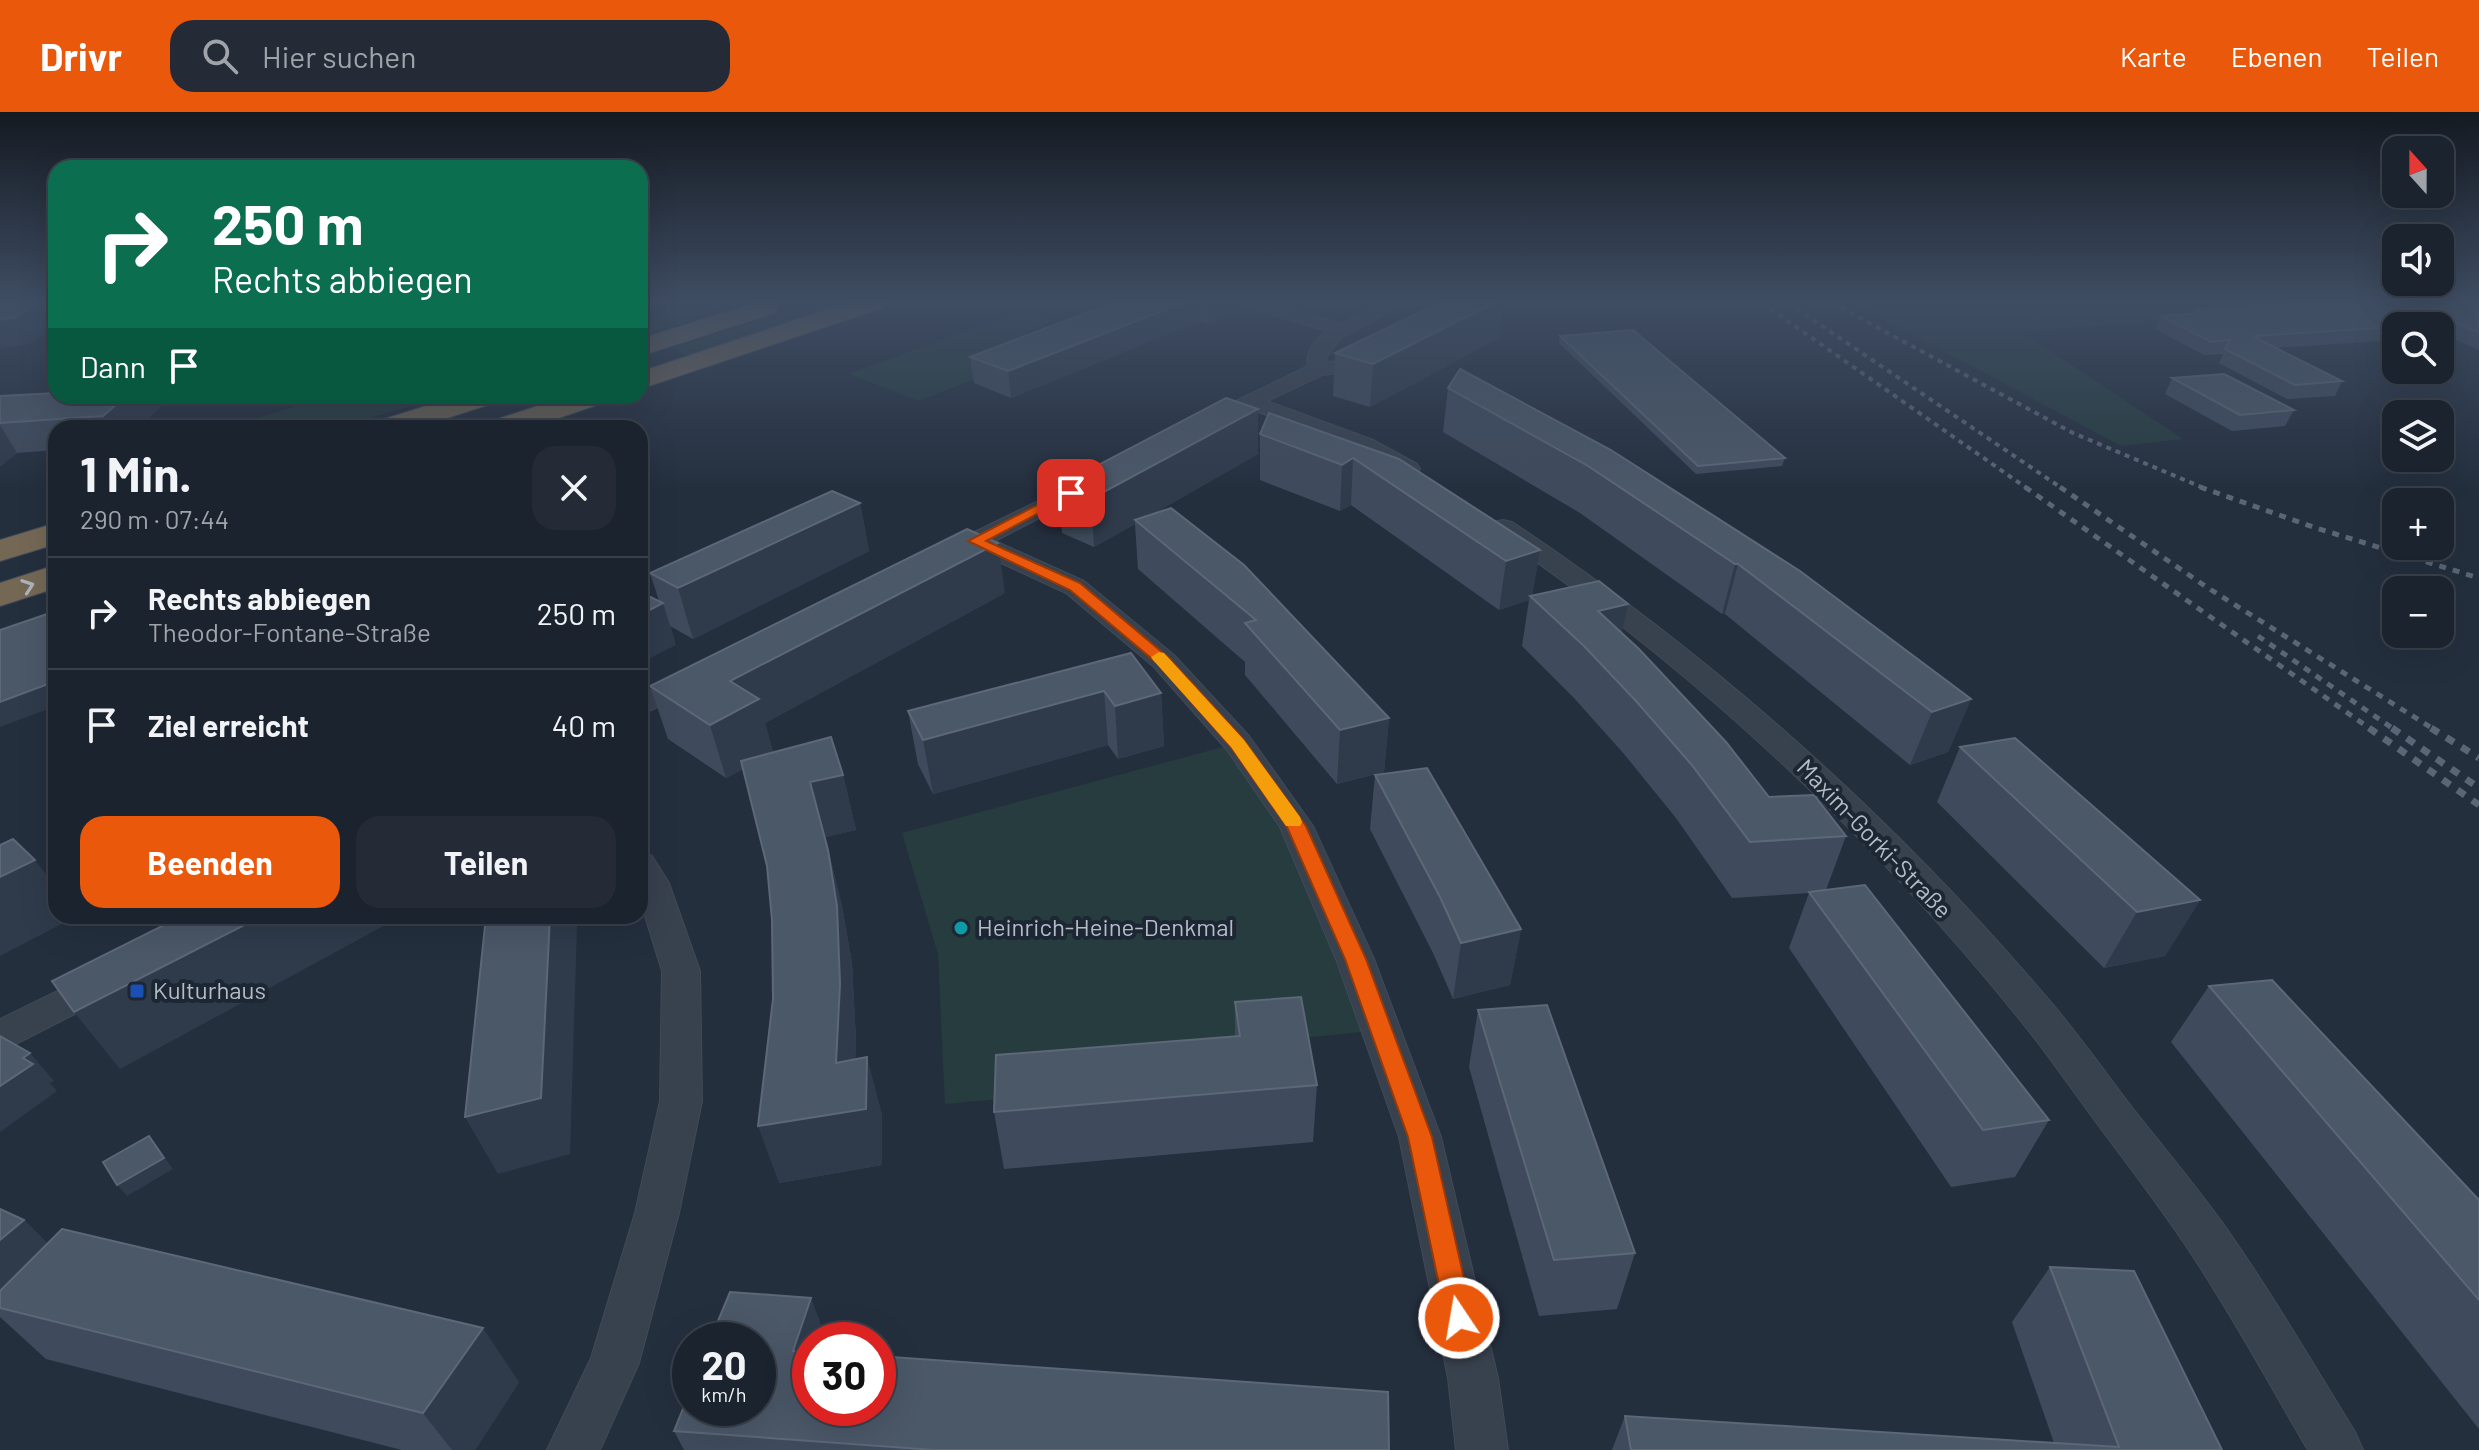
<!DOCTYPE html>
<html lang="de">
<head>
<meta charset="utf-8">
<style>
  body { margin:0; font-family:Barlow,sans-serif; background:#242b36; color:#f1f3f6; height:100vh; display:flex; flex-direction:column; font-size:30px; white-space:nowrap }
  * { box-sizing:border-box; margin:0 }
  p { font-size:26px; color:#a0a4aa }
  .icon { flex:none; width:44px; height:44px; fill:none; stroke:currentColor; stroke-width:2; stroke-linecap:round; stroke-linejoin:round }
  .map { position:relative; flex:1; overflow:hidden }
  .panel { position:absolute; left:48px; top:308px; width:600px; height:504px; display:flex; flex-direction:column; background:#1b232e; border-radius:24px; box-shadow:0 8px 32px #0002,0 0 0 2px #39404a }
  .panel>* { flex:none }
  .top-card { position:absolute; left:48px; top:48px; width:600px; height:244px; border-radius:24px; box-shadow:0 8px 32px #0002,0 0 0 2px #39404a; background:#0b6e4f; color:#fff; overflow:hidden }
  .needle { width:52px; rotate:339deg }
  .tools { position:absolute; left:2382px; top:24px; display:grid; gap:16px }
  .tools a { display:grid; place-items:center; width:72px; height:72px; border-radius:16px; background:#1b232e; box-shadow:0 8px 32px #0002,0 0 0 2px #39404a; font-size:40px }
  .speed { position:absolute; left:672px; top:1210px; display:flex; gap:16px; font-size:40px; font-weight:700; text-align:center }
  .speed>* { display:grid; place-content:center; width:104px; height:104px; border-radius:50%; background:#1b232e; box-shadow:0 8px 32px #0002,0 0 0 2px #39404a; line-height:1 }
  .speed small { font-size:20px; font-weight:400 }
  .speed .limit { border:12px solid #d22; background:#fff; color:#111 }
  .pin { position:absolute; display:grid; place-items:center; width:68px; height:68px; color:#fff; margin:-34px; border-radius:16px; box-shadow:0 4px 12px #0006 }
  .me { position:absolute; width:88px; margin:-44px; rotate:348deg; stroke-linejoin:round; filter:drop-shadow(0 0 6px #0008) }
  .turn { display:flex; align-items:center; gap:28px; height:168px; padding:0 32px; font-size:36px }
  .turn .icon { width:104px; height:104px; stroke-width:2.5 }
  .turn b { display:block; font-size:56px; line-height:68px }
  .then { display:flex; align-items:center; height:76px; padding:0 32px; background:#0003; gap:16px; font-size:30px }
  .round { display:grid; place-items:center; flex:none; width:84px; height:84px; border-radius:24px; background:#242b36 }
  .headline { display:flex; align-items:center; justify-content:space-between; height:136px; padding:0 32px }
  h1 { font-size:48px; font-weight:700; line-height:60px }
  .primary-button { display:flex; gap:16px; margin-top:auto; padding:16px 32px }
  .primary-button a { flex:1; height:92px; border-radius:24px; background:#ea580c; color:#fff; font-size:32px; font-weight:700; line-height:92px; text-align:center }
  .primary-button a+a { background:#242b36; color:#f1f3f6 }
  ul { padding:0; list-style:none }
  li { display:flex; align-items:center; gap:24px; height:112px; padding:0 32px; border-top:2px solid #39404a }
  li div { flex:1 }
  li b { display:block; font-size:30px }
  li em { font-style:normal }
  header { display:flex; align-items:center; gap:48px; box-sizing:border-box; height:112px; padding:0 40px; background:#ea580c; color:#fff }
  header strong { font-size:38px }
  nav { display:flex; gap:44px; margin-inline-start:auto; font-size:28px }
  .search { width:560px; height:72px; background:#242b36; display:flex; align-items:center; gap:20px; box-sizing:border-box; padding:0 28px; border-radius:24px; color:#a0a4aa; font-size:30px }
  .map>svg:first-child { display:block }
  .green { fill:#263c3f }
  .lines { fill:none; stroke-linecap:round; stroke-linejoin:round }
  .minor-casing { stroke:#414a57; stroke-width:2 }
  .highway-casing { stroke:#434c59; stroke-width:2 }
  .minor { fill:#38414e; fill-rule:evenodd }
  .highway { fill:#746855; fill-rule:evenodd }
  .rail-far2 { stroke:#5a6575; stroke-width:4; stroke-dasharray:5 5; stroke-linecap:butt }
  .rail-far1 { stroke:#5a6575; stroke-width:5; stroke-dasharray:7 7; stroke-linecap:butt }
  .rail { stroke:#5a6575; stroke-width:7; stroke-dasharray:9 9; stroke-linecap:butt }
  .wall { fill:#3f4b5c }
  .shaded-wall { fill:#2f3b4b }
  .building { fill:#4b5868; stroke:#5c6777; stroke-width:2 }
  .oneway { stroke:#aeb4bd }
  .route { fill:#ea580c; stroke:#983908; stroke-width:2 }
  .slow { fill:#f59e0b }
  .culture-dot { fill:#0f9aa8; stroke:#1d2633; stroke-width:3 }
  .transit-dot { fill:#1a4fb4; stroke:#1d2633; stroke-width:3 }
  .labels { text-anchor:middle; stroke-width:8; stroke-linejoin:round; paint-order:stroke }
  .street-label { font-size:24px; fill:#b4bcc9; stroke:#1d2633 }
  .poi-label { font-size:24px; fill:#b4bcc9; stroke:#1d2633; text-anchor:start }
</style>
</head>
<body>
<header>
<strong>Drivr</strong>
<div class="search"><svg class="icon" aria-label="search" viewBox="0 0 24 24"><circle cx="10" cy="10" r="6"/><path d="M15 15l6 6"/></svg>Hier suchen</div>
<nav><a>Karte</a><a>Ebenen</a><a>Teilen</a></nav>
</header>
<div class="map">
<svg width="2479" height="1338" viewBox="0 0 2479 1338">
  <rect width="100%" height="100%" fill="#242f3e"/>
  <g class="green">
    <path d="M640,191H744L640,224Z"/>
    <path d="M811,191H852L690,245L671,237Z"/>
    <path d="M1854,191H2290L2305,198L2022,220L2183,327L2121,334Z"/>
    <path d="M1021,199L1053,209L1026,220L1035,232L1050,237L919,289L849,262Z"/>
    <path d="M327,284H443L337,316H226Z"/>
    <path d="M1238,631L1296,714L1381,918L1202,936L1206,969L945,992L938,842L902,721Z"/>
  </g>
  <g class="lines">
    <defs>
      <g id="minor">
        <path d="M1246,191H1275L1341,212L1382,191H1406L1341,226L1326,246L1327,250L1376,245L1386,251L1383,255L1322,263L1267,289L1373,328L1417,352L1420,357L1417,362H1401L1357,338L1251,297L1239,301L1232,299L1228,295L1232,291L1308,254C1305,239 1315,229 1326,219L1249,195Z"/>
        <path d="M1098,360L1106,362L1110,367L1106,372L995,429L1084,469L1174,543L1249,624L1313,714L1374,847L1441,1025L1498,1266L1508,1338H1456L1448,1266L1399,1025L1336,847L1280,715L1227,638L1154,555L1066,481L975,439L961,444L952,441L948,436L952,431Z"/>
        <path d="M1503,408L1512,410C1714,545 1897,708 2054,894C2080,925 2103,957 2127,989C2159,1030 2193,1070 2224,1113C2271,1180 2312,1250 2355,1320L2363,1338H2308C2269,1272 2233,1204 2190,1140C2162,1097 2130,1056 2099,1014C2074,981 2051,946 2025,914C1873,724 1695,558 1494,420L1491,415L1494,410Z"/>
        <path d="M693,559L703,562L708,568L703,574L640,603V583Z"/>
        <path d="M640,740L652,744L669,771L700,859L702,989L679,1101L639,1251L600,1338H547L591,1246L635,1101L660,989L662,859L640,788Z"/>
        <path d="M103,857L116,861L122,871L116,881L0,940V907Z"/>
      </g>
      <g id="highway">
        <path d="M755,191H775L778,196L775,201L640,244V227Z"/>
        <path d="M847,191H885L882,196L640,277V260Z"/>
        <path d="M458,284H501L497,290L416,316H371L375,310Z"/>
        <path d="M568,284H610L606,290L529,316H485L489,310Z"/>
        <path d="M56,411V432L0,449V428Z"/>
        <path d="M56,453V476L0,494V471Z"/>
      </g>
    </defs>
    <use href="#minor" class="minor-casing"/>
    <use href="#highway" class="highway-casing"/>
    <use href="#minor" class="minor"/>
    <use href="#highway" class="highway"/>
    <g class="rail-far2">
      <path d="M1762,191L2028,377"/>
      <path d="M1788,191L2063,377"/>
      <path d="M1832,191L2073,321L2206,377"/>
    </g>
    <g class="rail-far1">
      <path d="M2025,375L2372,618"/>
      <path d="M2060,375L2208,476L2435,618"/>
      <path d="M2200,375L2316,416L2479,466"/>
      <path d="M2258,524L2395,618"/>
    </g>
    <g class="rail">
      <path d="M2369,616L2479,693"/>
      <path d="M2392,616L2479,676"/>
      <path d="M2431,616L2479,646"/>
    </g>
  </g>
  <g class="wall">
    <path d="M1112,191H1246V196L1209,212L1200,209L1011,286L974,271L970,245Z"/>
    <path d="M2479,191V238L2449,225H2440V214H2396V228L2274,236L2342,269L2335,284L2287,287L2219,251L2223,242L2204,243L2155,217L2161,204L2194,202L2196,198Z"/>
    <path d="M1560,224L1785,346L1782,354L1696,362L1559,231Z"/>
    <path d="M1499,226L1370,295L1333,284L1335,241Z"/>
    <path d="M1460,257L1971,587L1948,640L1910,653L1725,502H1722L1580,401L1443,320L1448,276Z"/>
    <path d="M2172,266L2294,298L2285,314L2232,319L2165,282Z"/>
    <path d="M0,284H172L138,316H56V338L17,341L0,354Z"/>
    <path d="M1258,297V342L1151,403L1389,606L1384,660L1337,672L1245,563V550L1138,457L1135,412L1094,435L1062,421L1058,374Z"/>
    <path d="M1269,301L1540,438L1532,483L1622,521L1769,685L1846,724L1826,778L2049,1008L2015,1065L1951,1075L1789,836L1809,781L1732,786L1676,706L1624,642L1574,586L1522,534L1529,488L1499,498L1351,393L1340,399L1260,368V322Z"/>
    <path d="M860,391L869,439L693,527L670,514L676,533L659,489L650,461Z"/>
    <path d="M1005,481L765,611L773,640L843,663L856,718L825,725L842,794L852,851L856,929L855,948L882,1002V1053L779,1071L772,808L767,754L743,657L726,666L668,627L650,574Z"/>
    <path d="M1131,541L1161,581L1164,634L1118,647L1108,633L933,682L918,652L908,599Z"/>
    <path d="M1960,635L2200,788L2165,844L2104,856L1937,690Z"/>
    <path d="M1375,663L1521,817L1510,873L1453,887L1433,841L1370,717Z"/>
    <path d="M2209,874L2479,1088V1317L2171,930Z"/>
    <path d="M1235,890L1317,973L1313,1030L1004,1057L994,1000L1235,924Z"/>
    <path d="M1478,898L1635,1141L1617,1197L1539,1204L1469,955Z"/>
    <path d="M24,1108L48,1132L519,1270L475,1338H402L46,1247L0,1205V1179Z"/>
    <path d="M2050,1155L2222,1338H1612L1625,1304L2054,1331L2012,1210Z"/>
    <path d="M810,1296L1389,1338H684L674,1319Z"/>
  </g>
  <g class="shaded-wall">
    <path d="M37,191H56V214L31,231L0,237V208Z"/>
    <path d="M1183,191H1200V209L1011,286L1008,259Z"/>
    <path d="M1209,191H1246V196L1209,212Z"/>
    <path d="M1494,191H1504L1499,226L1370,295L1373,252Z"/>
    <path d="M126,284H172L138,316H109L103,304Z"/>
    <path d="M1258,297V342L1138,411L1135,408V412L1094,435L1091,387Z"/>
    <path d="M0,313L17,341L1,354L0,353Z"/>
    <path d="M1353,346L1351,393L1340,399L1342,353Z"/>
    <path d="M860,391L869,439L693,527L678,476Z"/>
    <path d="M998,431L1005,481L765,611L773,640L726,666L710,613L730,569Z"/>
    <path d="M1540,438L1532,485L1530,484L1529,488L1499,498L1506,449Z"/>
    <path d="M1735,452H1738L1725,502H1722Z"/>
    <path d="M663,491L676,533L640,551V503Z"/>
    <path d="M1628,492L1617,544L1598,499Z"/>
    <path d="M56,569V594L0,615V590Z"/>
    <path d="M1104,579L1108,633L933,682L923,628Z"/>
    <path d="M1161,581L1164,634L1118,647L1115,594Z"/>
    <path d="M1971,587L1948,640L1910,653L1932,600Z"/>
    <path d="M1389,606L1384,660L1337,672L1340,618Z"/>
    <path d="M843,663L856,718L825,725L810,670Z"/>
    <path d="M828,738L842,794L852,851L856,929L853,999L867,945L882,1002V1053L779,1071L758,1014L836,951Z"/>
    <path d="M35,748L56,775V804H77L0,844V765Z"/>
    <path d="M2200,788L2165,844L2104,856L2137,800Z"/>
    <path d="M262,804H402L120,957L74,900Z"/>
    <path d="M550,804H573L577,812L570,1042L498,1062L465,1005Z"/>
    <path d="M1521,817L1510,873L1453,887L1461,831Z"/>
    <path d="M30,941L54,969L50,971L57,979L0,1020V974L23,946Z"/>
    <path d="M149,1024L173,1057L127,1084L117,1073Z"/>
    <path d="M24,1108L51,1135L0,1178V1128Z"/>
    <path d="M811,1186L827,1228H810V1280L793,1239Z"/>
    <path d="M483,1216L519,1270L475,1338H452L423,1301Z"/>
  </g>
  <g class="building">
    <path d="M0,191H37L16,205L0,208Z"/>
    <path d="M1112,191H1183L1008,259L970,245Z"/>
    <path d="M1439,191H1494L1373,252L1335,241Z"/>
    <path d="M2295,191H2479V221L2457,211L2396,214V215L2254,224L2259,226H2256L2342,269L2295,273L2225,237L2230,228L2211,230L2161,204L2203,201L2196,198Z"/>
    <path d="M1633,218L1785,346L1698,354L1560,224Z"/>
    <path d="M1460,257L1611,338L1800,459L1971,587L1932,600L1738,452H1735L1588,354L1448,276Z"/>
    <path d="M2224,262L2294,298L2240,303L2172,266Z"/>
    <path d="M56,281V284H126L103,304L0,311V284Z"/>
    <path d="M1226,286L1258,297L1091,387L1058,374Z"/>
    <path d="M1269,301L1399,347L1540,438L1506,449L1353,346L1342,353L1260,322Z"/>
    <path d="M832,379L860,391L678,476L650,461Z"/>
    <path d="M1171,396L1244,453L1389,606L1340,618L1245,511L1256,508L1135,408Z"/>
    <path d="M967,417L998,431L730,569L759,587L710,613L650,574Z"/>
    <path d="M1599,469L1628,492L1598,499L1639,537L1726,630L1769,685L1814,683L1846,724L1750,730L1691,652L1636,589L1584,534L1530,484Z"/>
    <path d="M56,479V491L47,482Z"/>
    <path d="M640,480L663,491L640,503Z"/>
    <path d="M56,499V569L0,590V518Z"/>
    <path d="M1131,541L1161,581L1115,594L1104,579L923,628L908,599Z"/>
    <path d="M831,625L843,663L810,670L828,738L837,794L840,872L836,951L867,945L866,997L758,1014L773,887L772,808L767,754L741,649Z"/>
    <path d="M2015,626L2200,788L2137,800L1960,635Z"/>
    <path d="M1427,656L1521,817L1461,831L1440,785L1375,663Z"/>
    <path d="M13,727L35,748L0,765V733Z"/>
    <path d="M1865,773L2049,1008L1983,1018L1809,780Z"/>
    <path d="M182,804H262L74,900L52,869Z"/>
    <path d="M486,804H550L541,986L465,1005Z"/>
    <path d="M2272,868L2479,1088V1188L2209,874Z"/>
    <path d="M1301,885L1317,973L994,1000L996,943L1240,924L1235,890Z"/>
    <path d="M1547,893L1635,1141L1554,1148L1478,898Z"/>
    <path d="M0,924L30,941L23,946L33,952L0,974Z"/>
    <path d="M149,1024L164,1046L117,1073L103,1050Z"/>
    <path d="M0,1097L24,1108L0,1128Z"/>
    <path d="M62,1117L483,1216L423,1301L0,1196V1179Z"/>
    <path d="M2050,1155L2134,1159L2222,1338H1631L1625,1304L2119,1335Z"/>
    <path d="M730,1180L811,1186L793,1239L810,1240V1296H878V1244L1388,1280L1389,1338H934L674,1319L690,1279V1296H758V1228H710Z"/>
  </g>
  <defs><path id="oneway-chevron" d="M-2-3.5L2.5 0L-2 3.5" fill="none" stroke-width="1.6" stroke-linecap="round" stroke-linejoin="round" transform="scale(2)"/></defs>
  <use class="oneway" href="#oneway-chevron" transform="translate(28 474) rotate(-19)"/>
  <linearGradient id="sky" x2="0" y2="1"><stop stop-color="#141a22"/><stop offset="0.5" stop-color="#3f4d63"/><stop offset="1" stop-color="#3f4d63" stop-opacity="0"/></linearGradient>
  <rect width="2479" height="379" fill="url(#sky)"/>
  <path class="route" d="M1066,378L1077,381L986,429L1080,471L1169,546L1244,628L1306,714L1366,847L1432,1025L1473,1206L1469,1215L1459,1218L1450,1215L1446,1206L1408,1025L1345,847L1287,715L1231,635L1158,552L1070,478L968,429Z"/>
  <path class="slow" d="M1159,540L1164,541L1244,628L1300,705L1302,710L1300,714H1286L1231,635L1153,548L1151,545Z"/>
  <circle class="culture-dot" cx="961" cy="816" r="8"/>
  <rect class="transit-dot" x="129" y="871" width="16" height="16" rx="4"/>
  <g class="labels">
    <g class="street-label">
      <text transform="translate(1874 727) rotate(46)" y="8">Maxim-Gorki-Straße</text>
    </g>
    <g class="poi-label">
      <text x="977" y="824">Heinrich-Heine-Denkmal</text>
      <text x="153" y="887">Kulturhaus</text>
    </g>
  </g>
</svg>
<div class="tools">
<a><svg class="needle" viewBox="-14 -14 28 28"><path d="M0-13l5 13h-10z" fill="#e53935"/><path d="M0 13l5-13h-10z" fill="#a0a4aa"/></svg></a>
<a><svg class="icon" aria-label="sound" viewBox="0 0 24 24"><path d="M4 9h4l5-4v14l-5-4H4zM17 9q2 3 0 6"/></svg></a>
<a><svg class="icon" aria-label="search" viewBox="0 0 24 24"><circle cx="10" cy="10" r="6"/><path d="M15 15l6 6"/></svg></a>
<a><svg class="icon" aria-label="layers" viewBox="0 0 24 24"><path d="M12 4l9 5-9 5-9-5zM3 14l9 5 9-5"/></svg></a>
<a>+</a>
<a>−</a>
</div>
<div class="speed"><div>20<small>km/h</small></div><div class="limit">30</div></div>
<div class="pin" style="left:1071px;top:381px;background:#d93025"><svg class="icon" aria-label="arrive" viewBox="0 0 24 24"><path d="M6 21V4h12l-3 4 3 4H6"/></svg></div>
<svg class="me" style="left:1459px;top:1206px" viewBox="-20 -20 40 40"><circle r="17" fill="#ea580c" stroke="#fff" stroke-width="3"/><path d="M0-11L8 9 0 5-8 9z" fill="#fff"/></svg>
<div class="top-card">
<div class="turn"><svg class="icon" aria-label="right" viewBox="0 0 24 24"><path d="M7 20v-9h11M14 6l5 5-5 5"/></svg><div><b>250 m</b>Rechts abbiegen</div></div>
<div class="then">Dann<svg class="icon" aria-label="arrive" viewBox="0 0 24 24"><path d="M6 21V4h12l-3 4 3 4H6"/></svg></div>
</div>
<section class="panel">
<div class="headline"><div><h1>1 Min.</h1><p>290 m · 07:44</p></div><a class="round"><svg class="icon" aria-label="close" viewBox="0 0 24 24"><path d="M6 6l12 12M18 6L6 18"/></svg></a></div>
<ul>
<li><svg class="icon" aria-label="right" viewBox="0 0 24 24"><path d="M7 20v-9h11M14 6l5 5-5 5"/></svg><div><b>Rechts abbiegen</b><p>Theodor-Fontane-Straße</p></div><em>250 m</em></li>
<li><svg class="icon" aria-label="arrive" viewBox="0 0 24 24"><path d="M6 21V4h12l-3 4 3 4H6"/></svg><div><b>Ziel erreicht</b></div><em>40 m</em></li>
</ul>
<div class="primary-button"><a>Beenden</a><a>Teilen</a></div>
</section>
</div>
</body>
</html>
